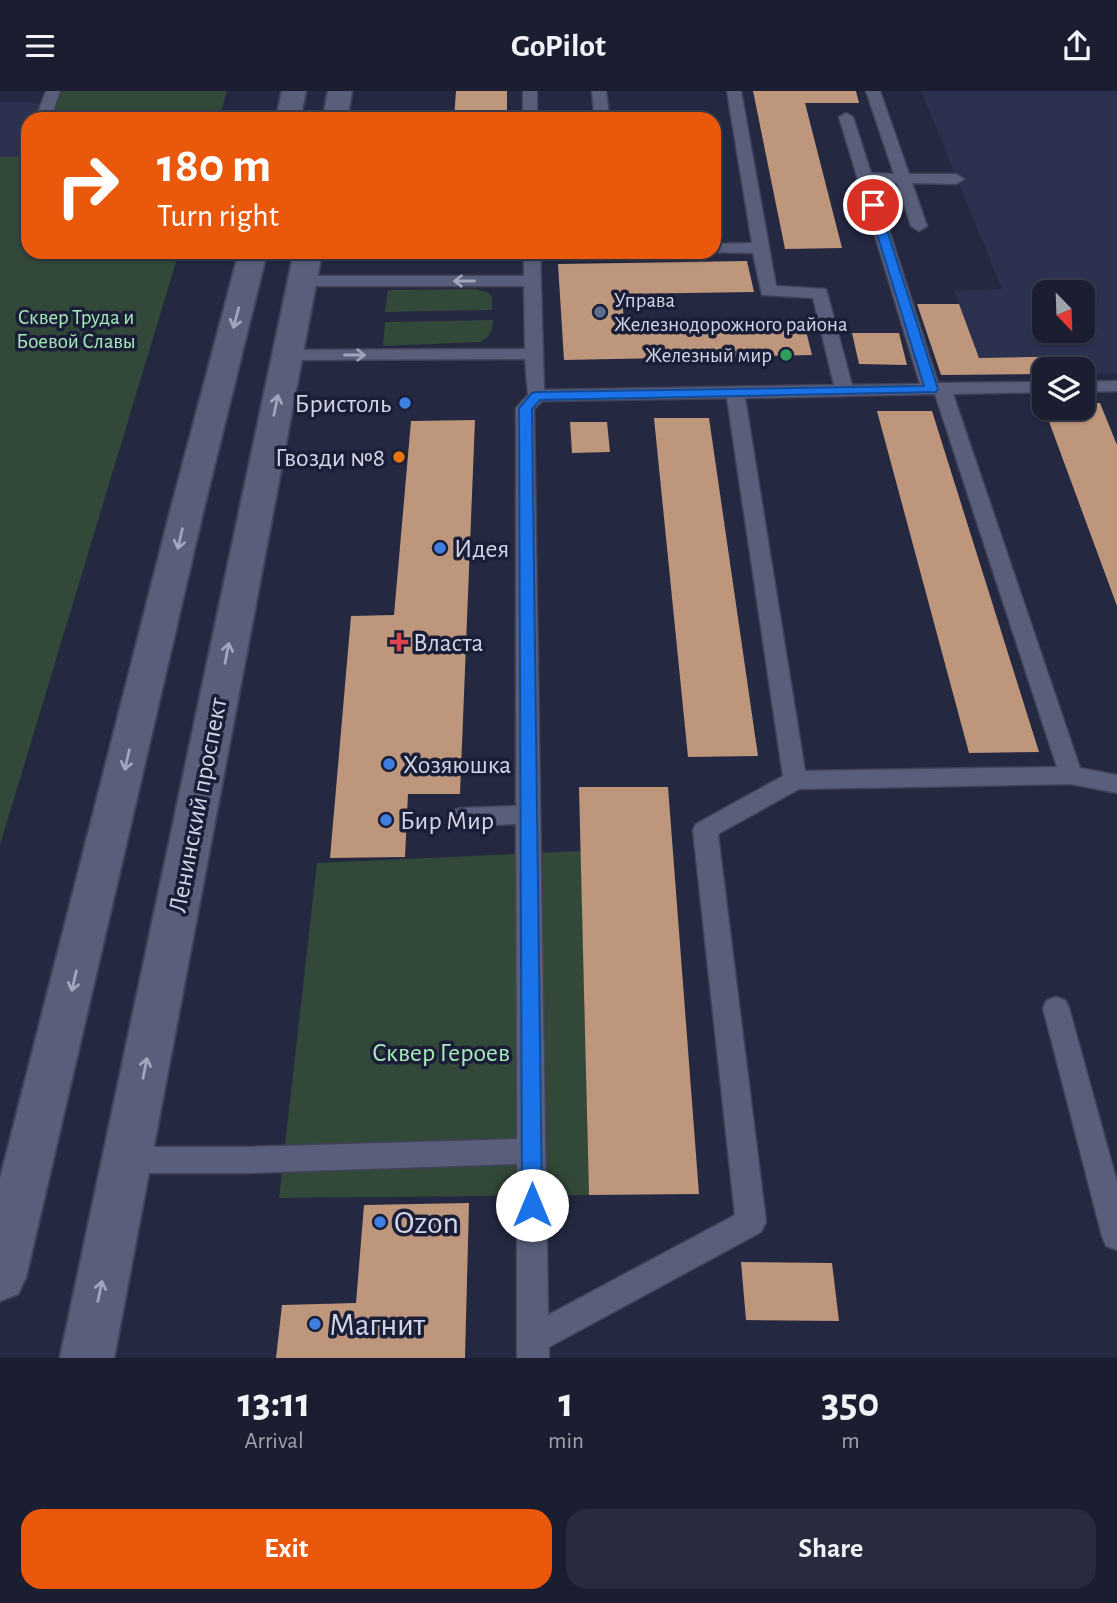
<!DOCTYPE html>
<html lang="en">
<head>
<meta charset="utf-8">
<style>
  body { margin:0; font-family:"Alegreya Sans",sans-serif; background:#282b3d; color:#f1f3f6; height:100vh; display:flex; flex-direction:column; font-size:26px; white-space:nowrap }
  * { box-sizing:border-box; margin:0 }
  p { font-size:23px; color:#a0a2ab }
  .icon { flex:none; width:38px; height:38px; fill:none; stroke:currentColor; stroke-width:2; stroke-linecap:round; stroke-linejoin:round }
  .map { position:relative; height:1267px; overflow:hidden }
  .sheet { display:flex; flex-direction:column; background:#1b1e31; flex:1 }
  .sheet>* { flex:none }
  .hud { position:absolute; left:21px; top:21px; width:700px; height:147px; border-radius:21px; box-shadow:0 2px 5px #0004,0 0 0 2px #393c4d; background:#ea580c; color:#fff; overflow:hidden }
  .needle { width:46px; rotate:157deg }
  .controls { position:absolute; left:1032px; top:189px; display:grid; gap:14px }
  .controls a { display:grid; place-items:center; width:63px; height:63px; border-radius:14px; background:#1b1e31; box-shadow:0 2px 5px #0004,0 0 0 2px #393c4d; font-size:35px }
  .pin { position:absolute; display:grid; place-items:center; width:60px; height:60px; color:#fff; margin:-30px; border:4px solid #fff; border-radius:50%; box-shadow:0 2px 7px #0007 }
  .me { position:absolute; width:77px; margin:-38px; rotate:0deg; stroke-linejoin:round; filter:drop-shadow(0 0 5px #0008) }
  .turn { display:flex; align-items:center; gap:24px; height:147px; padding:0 21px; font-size:32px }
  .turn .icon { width:91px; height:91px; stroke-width:2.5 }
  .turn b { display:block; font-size:49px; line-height:60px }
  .eta { display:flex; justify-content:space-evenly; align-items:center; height:119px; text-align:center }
  .eta b { font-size:42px; font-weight:700; line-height:49px }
  .cta { display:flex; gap:14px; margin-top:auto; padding:14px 21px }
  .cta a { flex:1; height:80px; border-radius:21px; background:#ea580c; color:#fff; font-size:28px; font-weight:700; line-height:80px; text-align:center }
  .cta a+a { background:#282b3d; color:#f1f3f6 }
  header { display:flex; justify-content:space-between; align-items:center; height:91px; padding:0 21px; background:#1b1e31; font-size:32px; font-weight:700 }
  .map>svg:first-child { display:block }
  .built { fill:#2c3150; fill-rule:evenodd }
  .green { fill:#324939 }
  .building { fill:#be967b }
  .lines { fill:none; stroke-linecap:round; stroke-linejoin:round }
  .lane-casing { stroke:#414359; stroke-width:3 }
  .secondary-casing { stroke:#414359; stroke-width:4 }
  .lane { fill:#595e7b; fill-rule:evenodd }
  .secondary { fill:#595e7b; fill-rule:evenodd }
  .oneway { stroke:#a2a5bb }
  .route { fill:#1a73e8; stroke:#114b97; stroke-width:2 }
  .service-dot { fill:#5c6f8a; stroke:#1b1e37; stroke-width:2.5 }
  .leisure-dot { fill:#2e9e5b; stroke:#1b1e37; stroke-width:2.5 }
  .shop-dot { fill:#3f7fe0; stroke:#1b1e37; stroke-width:2.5 }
  .food-dot { fill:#e8710a; stroke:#1b1e37; stroke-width:2.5 }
  .health-dot { fill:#e0444e; stroke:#1b1e37; stroke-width:2.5 }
  .labels { text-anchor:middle; stroke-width:7; stroke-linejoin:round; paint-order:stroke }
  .far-poi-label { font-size:21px; fill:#d2d5e6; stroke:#1b1e37; text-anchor:start }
  .far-park-label { font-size:21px; fill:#a7e9bb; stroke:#1b1e37 }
  .poi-label { font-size:26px; fill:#d2d5e6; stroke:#1b1e37; text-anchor:start }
  .street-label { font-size:26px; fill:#d2d5e6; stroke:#1b1e37 }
  .park-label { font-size:26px; fill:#a7e9bb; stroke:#1b1e37 }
  .near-poi-label { font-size:32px; fill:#d2d5e6; stroke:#1b1e37; text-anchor:start }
</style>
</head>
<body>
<header><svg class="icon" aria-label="menu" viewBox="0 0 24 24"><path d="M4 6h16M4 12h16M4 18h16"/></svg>GoPilot<svg class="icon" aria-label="share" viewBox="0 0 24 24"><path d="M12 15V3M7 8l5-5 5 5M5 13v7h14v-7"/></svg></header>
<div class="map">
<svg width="1117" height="1267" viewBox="0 0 1117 1267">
  <rect width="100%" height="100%" fill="#242841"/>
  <g class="built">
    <path d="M921,0H1117V282L1095,283L1087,265L979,267L954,200L1002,198ZM1045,201H1083V240H1045Z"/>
    <path d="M0,11H31L42,14L36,28H28V44L18,66H0Z"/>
  </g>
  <g class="green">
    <path d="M49,0H227L219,28H36Z"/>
    <path d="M28,44V161H179L0,754V66H18Z"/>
    <path d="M475,198L487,201L492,206V219L385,221L388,199Z"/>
    <path d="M493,229C493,240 490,246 480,251L383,255L385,231Z"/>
    <path d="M581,760L589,1104L279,1107L317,772Z"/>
  </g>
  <g class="building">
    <path d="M456,0H507V28H454Z"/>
    <path d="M753,0H856L859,12H805L842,157L785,158Z"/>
    <path d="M747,170L754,201L621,203L625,235L804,232L812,264L564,269L558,173Z"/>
    <path d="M917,213H959L979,267L1087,265L1095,283H1083V278H1045V283L941,284Z"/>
    <path d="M852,242H899L907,274L859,273Z"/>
    <path d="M1083,312H1100L1117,354V515L1044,317H1083Z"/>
    <path d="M877,320H932L1039,661L969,662Z"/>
    <path d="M654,327H709L758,665L688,666Z"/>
    <path d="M475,329L460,703H408L405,766L330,767L351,525L394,524L411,330Z"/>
    <path d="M570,331H607L610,361L572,362Z"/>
    <path d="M579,696H668L699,1103L589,1104Z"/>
    <path d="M469,1112L465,1267H276L282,1214L356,1212L364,1114Z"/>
    <path d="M741,1171L832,1172L839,1230L746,1229Z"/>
  </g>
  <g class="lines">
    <defs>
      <g id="lane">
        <path d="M46,0H60L53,20L101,22L108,26L39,27L37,24Z"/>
        <path d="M523,0H537V21H594L592,0H606L609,25L607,28H523Z"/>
        <path d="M727,0H741L776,195L826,198L852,294L920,293L839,26L846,22L853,26L871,82L894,83L866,0H880L909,83H956L964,88L956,93L912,92L927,135L919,140L911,135L897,92H874L938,292L1045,291V301L953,303L1080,677L1117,684V702L1071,693L799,698L718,743L766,1131L761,1141L549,1256V1267H517V1073L249,1082H127L117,1078L113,1069L117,1060L127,1056H249L517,1048L516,733L460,735L452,732L448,726L452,720L460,717L516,715V317L528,304L525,268L286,269L277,264L286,259L525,258L524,195H302L294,190L302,185H524V161H540L544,299L834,294L813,207L762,204L753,162L708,161H714V153L752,152ZM935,303L1057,676L805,680L745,307ZM727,307L783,685L696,733L693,739L735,1124L548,1224L534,318L542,310Z"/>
        <path d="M1117,290V300L1083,301V291Z"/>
        <path d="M1056,906L1065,909L1069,917L1117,1091V1159L1106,1155L1102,1145L1043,917L1047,909Z"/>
      </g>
      <g id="secondary">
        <path d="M282,0H306L300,28H276Z"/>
        <path d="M328,0H352L347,28H323Z"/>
        <path d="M239,161H267L204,417L26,1186L18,1203L0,1210V1088L171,417Z"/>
        <path d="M294,161H322L114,1267H60Z"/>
      </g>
    </defs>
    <use href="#lane" class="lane-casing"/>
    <use href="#secondary" class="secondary-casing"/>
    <use href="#lane" class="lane"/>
    <use href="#secondary" class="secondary"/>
  </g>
  <defs><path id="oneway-shaft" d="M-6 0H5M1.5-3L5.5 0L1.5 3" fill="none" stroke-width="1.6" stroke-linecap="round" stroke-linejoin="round" transform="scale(1.75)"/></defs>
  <g class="oneway">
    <use href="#oneway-shaft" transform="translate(464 190) rotate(-180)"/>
    <use href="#oneway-shaft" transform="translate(236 227) rotate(105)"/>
    <use href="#oneway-shaft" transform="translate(355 264)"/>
    <use href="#oneway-shaft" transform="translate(276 314) rotate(-78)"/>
    <use href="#oneway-shaft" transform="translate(180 448) rotate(103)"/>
    <use href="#oneway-shaft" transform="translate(227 562) rotate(-79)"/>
    <use href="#oneway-shaft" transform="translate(127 669) rotate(103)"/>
    <use href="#oneway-shaft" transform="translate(74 890) rotate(103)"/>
    <use href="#oneway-shaft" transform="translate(145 977) rotate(-79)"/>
    <use href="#oneway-shaft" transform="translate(100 1200) rotate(-78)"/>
  </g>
  <path class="route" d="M873,110L879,114L938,298L936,301L540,309L532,318L542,1114L539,1120L532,1123L525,1120L522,1114L519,317L532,302L537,301L924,295L868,114Z"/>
  <circle class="service-dot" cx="600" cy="221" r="7"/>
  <circle class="leisure-dot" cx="786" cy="264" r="7"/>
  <g class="shop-dot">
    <circle cx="405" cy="312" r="7"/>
    <circle cx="440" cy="457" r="7"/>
    <circle cx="389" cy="673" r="7"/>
    <circle cx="386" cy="729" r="7"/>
    <circle cx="380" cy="1131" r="7"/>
    <circle cx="315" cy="1233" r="7"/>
  </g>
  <circle class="food-dot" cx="399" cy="366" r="7"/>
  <path class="health-dot" d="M395.5 540.5h7v7h7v7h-7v7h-7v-7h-7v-7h7z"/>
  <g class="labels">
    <g class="far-poi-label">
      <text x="614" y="216">Управа<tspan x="614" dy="24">Железнодорожного района</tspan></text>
      <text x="772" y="271" text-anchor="end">Железный мир</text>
    </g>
    <g class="far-park-label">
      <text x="76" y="233">Сквер Труда и<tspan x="76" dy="24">Боевой Славы</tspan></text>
    </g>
    <g class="poi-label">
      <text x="391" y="321" text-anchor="end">Бристоль</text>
      <text x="385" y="375" text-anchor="end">Гвозди №8</text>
      <text x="454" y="466">Идея</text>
      <text x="413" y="560">Власта</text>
      <text x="403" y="682">Хозяюшка</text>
      <text x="400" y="738">Бир Мир</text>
    </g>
    <g class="street-label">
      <text transform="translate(197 714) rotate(-79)" y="9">Ленинский проспект</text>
    </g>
    <g class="park-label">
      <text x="441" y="970">Сквер Героев</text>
    </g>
    <g class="near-poi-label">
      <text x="394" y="1142">Ozon</text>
      <text x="329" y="1244">Магнит</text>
    </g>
  </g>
</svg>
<div class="controls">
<a><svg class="needle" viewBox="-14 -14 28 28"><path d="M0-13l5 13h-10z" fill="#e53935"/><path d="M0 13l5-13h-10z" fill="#a0a2ab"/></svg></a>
<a><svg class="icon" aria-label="layers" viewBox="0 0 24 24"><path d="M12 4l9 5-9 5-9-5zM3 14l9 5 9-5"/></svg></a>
</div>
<div class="pin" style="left:873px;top:114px;background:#d93025"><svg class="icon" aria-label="arrive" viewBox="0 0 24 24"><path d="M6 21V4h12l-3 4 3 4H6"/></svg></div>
<svg class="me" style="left:532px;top:1114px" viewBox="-20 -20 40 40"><circle r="19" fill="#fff"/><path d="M0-13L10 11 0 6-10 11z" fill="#1a73e8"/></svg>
<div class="hud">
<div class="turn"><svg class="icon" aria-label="right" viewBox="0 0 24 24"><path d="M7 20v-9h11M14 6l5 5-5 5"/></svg><div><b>180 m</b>Turn right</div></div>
</div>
</div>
<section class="sheet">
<div class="eta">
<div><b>13:11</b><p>Arrival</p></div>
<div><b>1</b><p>min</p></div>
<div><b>350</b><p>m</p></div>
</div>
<div class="cta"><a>Exit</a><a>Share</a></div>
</section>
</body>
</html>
